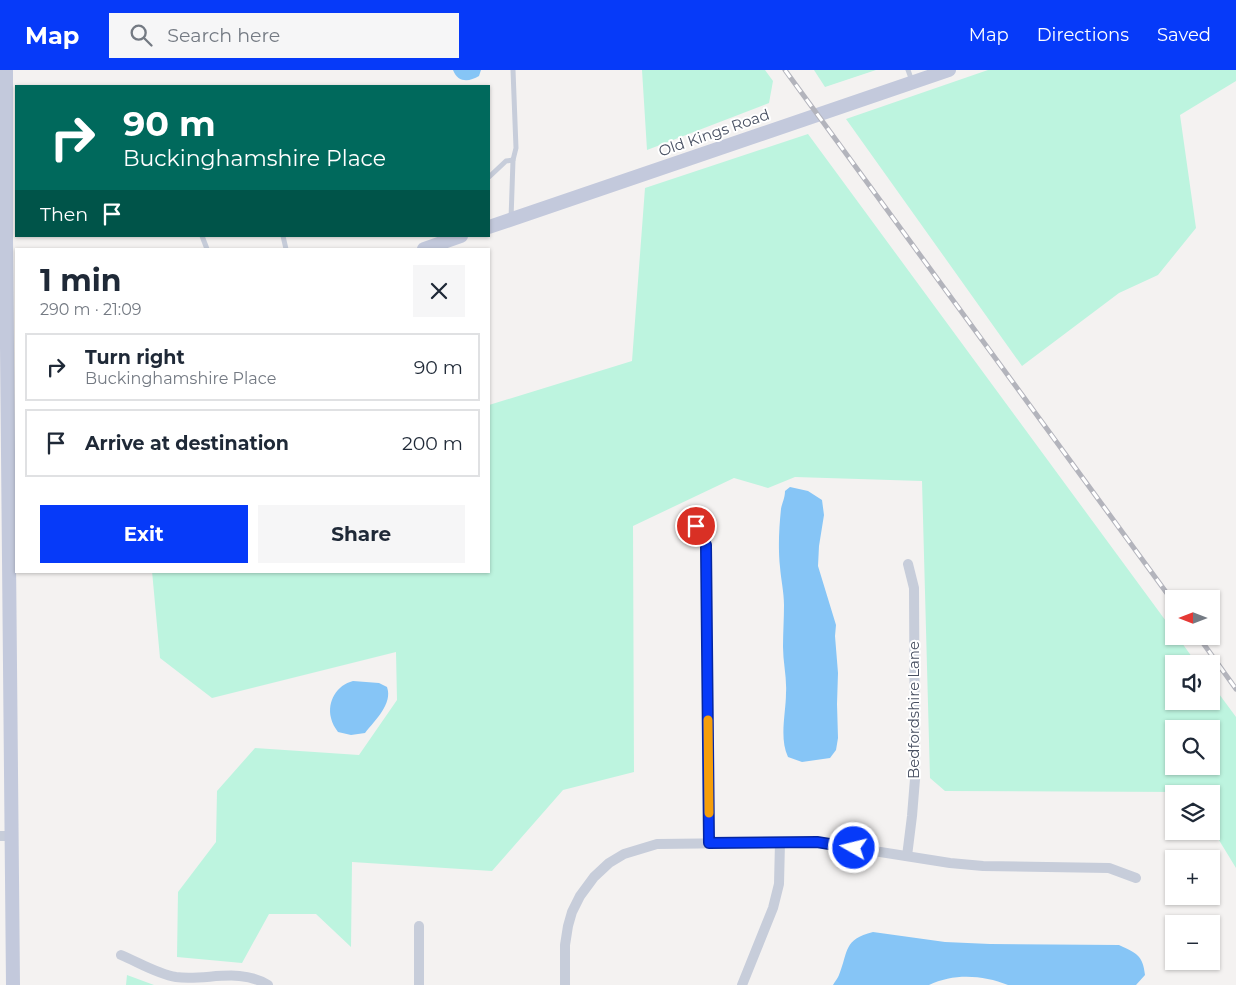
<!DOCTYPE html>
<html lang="en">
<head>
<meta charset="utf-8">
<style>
  body { margin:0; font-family:Montserrat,sans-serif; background:#f6f6f7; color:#1f2937; height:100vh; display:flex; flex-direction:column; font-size:19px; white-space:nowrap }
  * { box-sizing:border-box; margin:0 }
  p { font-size:16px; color:#747a83 }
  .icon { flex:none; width:28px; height:28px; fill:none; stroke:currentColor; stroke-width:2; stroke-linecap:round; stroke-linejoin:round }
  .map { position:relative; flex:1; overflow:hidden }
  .details { position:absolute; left:15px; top:178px; width:475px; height:325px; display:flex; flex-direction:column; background:#fff; border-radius:0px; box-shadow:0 1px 4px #0004 }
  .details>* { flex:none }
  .guide { position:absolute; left:15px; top:15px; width:475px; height:152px; border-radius:0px; box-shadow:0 1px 4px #0004; background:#00695c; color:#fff; overflow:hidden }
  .needle { width:32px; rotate:270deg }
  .fabs { position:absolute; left:1165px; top:520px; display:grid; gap:10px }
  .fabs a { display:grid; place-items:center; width:55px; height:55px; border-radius:0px; background:#fff; box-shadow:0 1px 4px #0004; font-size:25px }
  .pin { position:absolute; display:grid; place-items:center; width:42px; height:42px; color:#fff; margin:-21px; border:2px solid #fff; border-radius:50%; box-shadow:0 1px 5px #0007 }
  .me { position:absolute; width:55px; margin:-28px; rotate:278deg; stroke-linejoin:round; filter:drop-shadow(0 0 4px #0008) }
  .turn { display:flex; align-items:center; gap:18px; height:105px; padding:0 25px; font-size:22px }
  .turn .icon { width:65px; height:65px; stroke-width:2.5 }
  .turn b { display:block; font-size:35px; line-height:42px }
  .then { display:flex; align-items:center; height:48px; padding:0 25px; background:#0003; gap:10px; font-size:19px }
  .round { display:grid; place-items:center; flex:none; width:52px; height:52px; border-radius:0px; background:#f6f6f7 }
  .headline { display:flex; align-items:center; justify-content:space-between; height:85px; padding:0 25px }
  h1 { font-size:30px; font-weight:700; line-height:38px }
  .action { display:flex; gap:10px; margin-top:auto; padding:10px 25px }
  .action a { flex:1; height:58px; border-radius:0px; background:#063af9; color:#fff; font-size:20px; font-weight:700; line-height:58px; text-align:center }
  .action a+a { background:#f6f6f7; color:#1f2937 }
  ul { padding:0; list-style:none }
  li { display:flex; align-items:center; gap:15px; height:68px; margin:0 10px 8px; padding:0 15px; border:2px solid #e0e1e3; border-radius:0px }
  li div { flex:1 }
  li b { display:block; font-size:19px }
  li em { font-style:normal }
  header { display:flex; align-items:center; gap:30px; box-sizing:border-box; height:70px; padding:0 25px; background:#063af9; color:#fff }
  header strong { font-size:24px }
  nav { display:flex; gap:28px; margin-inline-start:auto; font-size:18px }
  .search { width:350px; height:45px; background:#f6f6f7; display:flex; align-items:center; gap:12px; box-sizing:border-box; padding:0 18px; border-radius:0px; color:#747a83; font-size:19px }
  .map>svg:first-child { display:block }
  .green { fill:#bdf4df; fill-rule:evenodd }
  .water { fill:#86c5f6 }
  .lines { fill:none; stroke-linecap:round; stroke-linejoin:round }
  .lane { stroke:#c7cdda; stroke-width:5 }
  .street { stroke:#c7cdda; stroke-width:10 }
  .secondary { stroke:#c3c9dc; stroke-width:14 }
  .rail-casing { stroke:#b3b4bc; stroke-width:5 }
  .rail { stroke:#fff; stroke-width:3; stroke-dasharray:9; stroke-linecap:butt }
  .route-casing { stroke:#0426a2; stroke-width:12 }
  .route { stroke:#063af9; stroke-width:9 }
  .slow { stroke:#f59e0b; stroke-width:9 }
  .labels { text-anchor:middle; stroke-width:4; stroke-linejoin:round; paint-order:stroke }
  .street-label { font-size:15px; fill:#474f61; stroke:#fff }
</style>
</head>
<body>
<header>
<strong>Map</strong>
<div class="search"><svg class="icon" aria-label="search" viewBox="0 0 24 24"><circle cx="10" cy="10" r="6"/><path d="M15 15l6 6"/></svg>Search here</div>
<nav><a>Map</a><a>Directions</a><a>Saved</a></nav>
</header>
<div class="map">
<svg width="1236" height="915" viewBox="0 0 1236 915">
  <rect width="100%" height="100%" fill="#f4f2f1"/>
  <g class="green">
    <path d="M642,0H765L773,11L769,33L647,80Z"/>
    <path d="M814,0H876L825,17Z"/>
    <path d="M988,0H1236V11L1180,45L1196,158L1158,205L1119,223L1022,296L846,49Z"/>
    <path d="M808,64L1174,562V566H1177L1197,594H1174V631H1211V613L1236,647V798L1211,757V724H1183L1181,722L945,721L930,708L922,411L795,407L768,418L734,408L633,456L634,702L563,720L492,801L352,792L351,877L316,844H269L242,893L177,887L178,822L216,772L217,721L255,678L359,685L397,630L396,582L212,628L160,588L152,501H489V335L632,291L645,118ZM1174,659H1211V696H1174Z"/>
    <path d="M127,905L154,915H126Z"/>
  </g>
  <g class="water">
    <path d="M453,0H481L479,6C469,12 458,13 453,0Z"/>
    <path d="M790,417L808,421L822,430L824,445L819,476L818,496L836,555L835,566L838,603L837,634L838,668L836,680L830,688L802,692L788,687C779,668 786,643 786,623C787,608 783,592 783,577C783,563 784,549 784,535C784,522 781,510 780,497C778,479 779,458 781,439C782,433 785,428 785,421Z"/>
    <path d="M353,611L379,613L387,617C393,634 375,650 365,663L351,665L338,662C335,658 332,653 331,648C327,631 337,615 353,611Z"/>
    <path d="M873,862L945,872L990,874L1119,875C1136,883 1143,885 1145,905L1136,915H1008C983,905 954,903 929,915H833C835,911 838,908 839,905C849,880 843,870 873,862Z"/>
  </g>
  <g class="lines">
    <g class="lane">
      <path d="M513,0L516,78L513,90"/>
      <path d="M908,0L912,11"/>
      <path d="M489,107L506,91L513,90L511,149"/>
      <path d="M202,166L207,179"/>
      <path d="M283,166L286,179"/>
    </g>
    <g class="street">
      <path d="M696,456L706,475L709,773"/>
      <path d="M0,766H11"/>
      <path d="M907,786L912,746L915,709L914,518L908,494"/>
      <path d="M419,856V915"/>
      <path d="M121,885C138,892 157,904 176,907C207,911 239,897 268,915"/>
      <path d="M565,915V875L568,856L572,842L580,826L594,807L609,793L624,784L657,774L817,772L950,793L983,796L1109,798L1136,808"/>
      <path d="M742,915L773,838L779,814L780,772"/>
    </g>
    <g class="secondary">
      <path d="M6,0V170L13,915"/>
      <path d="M489,157L949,0"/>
      <path d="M424,179L461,166"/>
    </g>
    <defs>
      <g id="rail">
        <path d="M785,0L1174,533"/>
        <path d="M1198,566L1236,619"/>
      </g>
    </defs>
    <use href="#rail" class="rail-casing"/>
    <use href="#rail" class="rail"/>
  </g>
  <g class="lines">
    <defs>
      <path id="route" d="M696,456L706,475L709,773L817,772L854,778"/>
    </defs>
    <use href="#route" class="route-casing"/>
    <use href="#route" class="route"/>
    <path class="slow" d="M708,650L709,743"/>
  </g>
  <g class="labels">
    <g class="street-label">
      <text transform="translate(714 63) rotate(-19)" y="5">Old Kings Road</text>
      <text transform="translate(914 640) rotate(-90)" y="5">Bedfordshire Lane</text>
    </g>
  </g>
</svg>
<div class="fabs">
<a><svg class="needle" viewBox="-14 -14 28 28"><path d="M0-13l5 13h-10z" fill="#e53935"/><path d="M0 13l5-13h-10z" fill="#747a83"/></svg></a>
<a><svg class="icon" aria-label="sound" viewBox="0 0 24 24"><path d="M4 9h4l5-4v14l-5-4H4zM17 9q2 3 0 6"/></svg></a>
<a><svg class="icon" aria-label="search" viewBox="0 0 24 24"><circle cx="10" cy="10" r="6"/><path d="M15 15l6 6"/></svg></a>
<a><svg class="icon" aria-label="layers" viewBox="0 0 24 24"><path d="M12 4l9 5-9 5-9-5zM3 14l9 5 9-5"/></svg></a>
<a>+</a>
<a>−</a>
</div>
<div class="pin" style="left:696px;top:456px;background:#d93025"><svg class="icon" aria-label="arrive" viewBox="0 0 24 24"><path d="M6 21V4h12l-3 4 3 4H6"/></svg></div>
<svg class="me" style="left:854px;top:778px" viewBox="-20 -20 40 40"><circle r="17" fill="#063af9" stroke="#fff" stroke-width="3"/><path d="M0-11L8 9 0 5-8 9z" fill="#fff"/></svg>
<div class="guide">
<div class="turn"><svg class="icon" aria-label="right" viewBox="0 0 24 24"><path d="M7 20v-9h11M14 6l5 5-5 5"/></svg><div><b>90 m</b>Buckinghamshire Place</div></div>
<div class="then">Then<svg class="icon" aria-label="arrive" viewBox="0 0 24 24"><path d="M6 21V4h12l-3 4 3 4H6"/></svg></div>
</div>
<section class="details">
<div class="headline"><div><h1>1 min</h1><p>290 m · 21:09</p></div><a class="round"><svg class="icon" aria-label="close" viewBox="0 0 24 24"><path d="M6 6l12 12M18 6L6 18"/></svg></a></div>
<ul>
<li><svg class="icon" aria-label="right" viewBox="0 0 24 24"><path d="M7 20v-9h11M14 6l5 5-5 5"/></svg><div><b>Turn right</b><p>Buckinghamshire Place</p></div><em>90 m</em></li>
<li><svg class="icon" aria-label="arrive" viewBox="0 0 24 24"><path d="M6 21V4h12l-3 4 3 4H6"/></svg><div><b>Arrive at destination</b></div><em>200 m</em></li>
</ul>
<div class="action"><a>Exit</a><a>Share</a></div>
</section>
</div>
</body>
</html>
